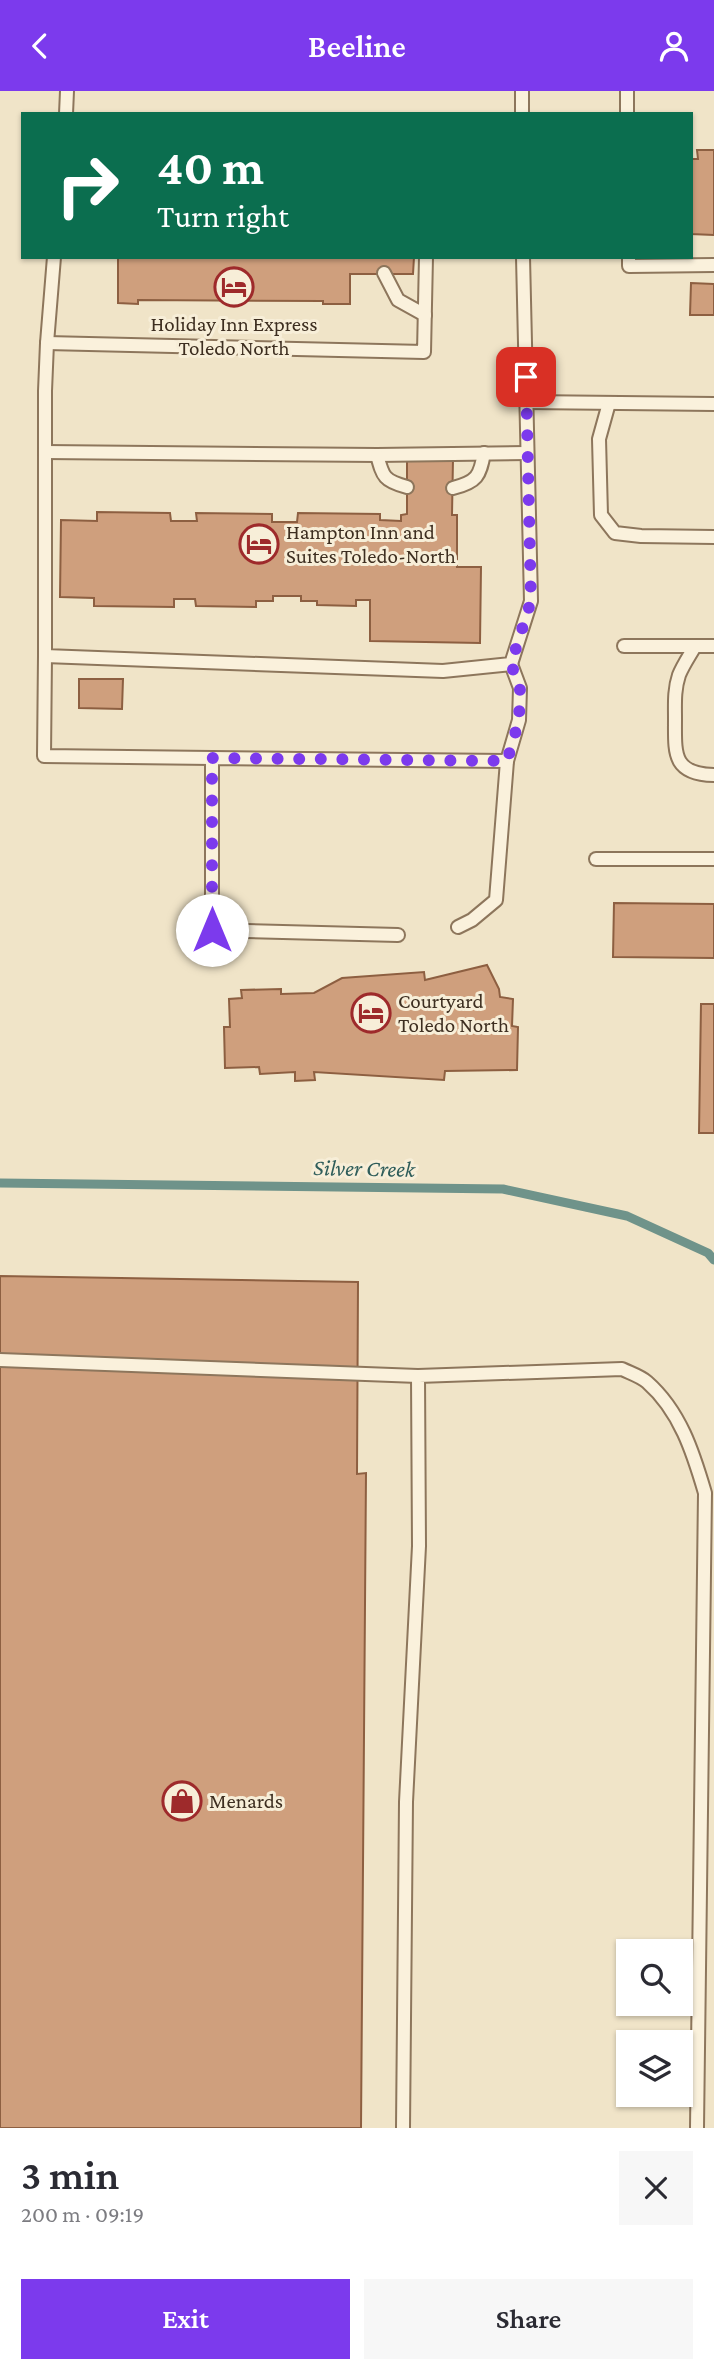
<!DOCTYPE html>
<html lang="en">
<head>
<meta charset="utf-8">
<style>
  :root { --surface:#fff; --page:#f7f7f7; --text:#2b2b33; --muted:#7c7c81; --accent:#7c3aed }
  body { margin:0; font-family:"Crimson Pro",serif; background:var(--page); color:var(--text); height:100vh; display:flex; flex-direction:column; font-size:26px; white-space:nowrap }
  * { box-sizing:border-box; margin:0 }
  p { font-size:23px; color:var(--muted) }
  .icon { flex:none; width:38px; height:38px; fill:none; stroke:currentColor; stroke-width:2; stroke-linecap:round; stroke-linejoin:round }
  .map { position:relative; height:2037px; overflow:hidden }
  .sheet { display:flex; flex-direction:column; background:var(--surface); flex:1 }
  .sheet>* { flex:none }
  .guide { position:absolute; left:21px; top:21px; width:672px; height:147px; border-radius:0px; box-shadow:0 2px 5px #0004; background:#0b6e4f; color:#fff; overflow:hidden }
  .buttons { position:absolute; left:616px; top:1848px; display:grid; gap:14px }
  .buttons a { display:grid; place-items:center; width:77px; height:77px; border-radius:0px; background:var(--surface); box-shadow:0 2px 5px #0004; font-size:35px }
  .pin { position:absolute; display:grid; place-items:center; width:60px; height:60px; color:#fff; margin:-30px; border-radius:14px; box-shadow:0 4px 10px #0006 }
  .me { position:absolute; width:77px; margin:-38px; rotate:0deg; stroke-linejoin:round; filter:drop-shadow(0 0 5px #0008) }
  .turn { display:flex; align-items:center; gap:24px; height:147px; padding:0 21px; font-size:32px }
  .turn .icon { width:91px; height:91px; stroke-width:2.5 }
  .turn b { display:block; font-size:49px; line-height:60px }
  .round { display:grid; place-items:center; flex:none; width:74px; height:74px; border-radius:0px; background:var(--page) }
  .overview { display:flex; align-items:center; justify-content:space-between; height:119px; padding:0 21px }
  h1 { font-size:42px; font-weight:600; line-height:52px }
  .action { display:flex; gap:14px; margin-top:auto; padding:14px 21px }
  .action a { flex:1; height:80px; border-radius:0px; background:var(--accent); color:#fff; font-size:28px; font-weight:600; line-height:80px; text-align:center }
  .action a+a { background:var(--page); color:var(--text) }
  header { display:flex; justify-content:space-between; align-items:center; height:91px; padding:0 21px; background:var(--accent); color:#fff; font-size:32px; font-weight:600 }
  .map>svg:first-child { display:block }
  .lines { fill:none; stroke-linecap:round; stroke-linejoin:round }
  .stream { stroke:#6f938a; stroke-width:9 }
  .building { fill:#cf9f7d; stroke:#8d5f41; stroke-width:2 }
  .service-casing { stroke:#8d765c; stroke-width:16 }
  .service { stroke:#faf1dc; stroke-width:12 }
  .route { stroke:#7c3aed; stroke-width:12; stroke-dasharray:0 21.6 }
  .labels { text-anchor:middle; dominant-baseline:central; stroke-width:6; stroke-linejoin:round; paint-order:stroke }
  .poi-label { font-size:21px; fill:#3d2e20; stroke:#f7eed8; text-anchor:start }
  .water-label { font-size:23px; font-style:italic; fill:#2f5d5a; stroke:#f7eed8 }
</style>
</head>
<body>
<header><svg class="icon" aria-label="back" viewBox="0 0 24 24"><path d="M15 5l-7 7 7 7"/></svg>Beeline<svg class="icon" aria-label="person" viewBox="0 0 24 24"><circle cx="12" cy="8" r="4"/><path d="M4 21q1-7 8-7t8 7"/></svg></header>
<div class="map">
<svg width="714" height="2037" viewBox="0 0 714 2037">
  <rect width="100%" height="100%" fill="#f0e4c8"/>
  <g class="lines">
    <polyline class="stream" points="0,1092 503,1098 627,1125 708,1162 714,1169"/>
  </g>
  <g class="building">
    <polygon points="697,59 714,59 714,144 691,143 691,68 698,68"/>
    <polygon points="118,166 414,166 413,183 350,183 350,213 323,213 323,210 138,209 138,213 118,212"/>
    <polygon points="691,192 714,193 714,224 690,224"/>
    <polygon points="407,368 453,368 452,424 457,424 457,476 481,476 480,552 370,550 370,509 356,509 356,515 317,514 317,510 301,510 301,505 273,505 273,510 256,510 256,516 196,515 195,508 174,508 174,516 94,515 94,507 60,506 61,429 97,430 97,421 170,422 171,430 197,430 196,422 272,423 272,431 297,431 298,422 380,423 380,429 401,430 401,424 407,423"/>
    <polygon points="79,588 123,588 122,618 79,617"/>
    <polygon points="614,812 714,813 714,867 613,866"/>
    <polygon points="487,874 499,898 500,906 513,908 512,935 518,936 517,979 445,980 444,989 314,981 315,989 295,990 295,981 260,983 259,976 225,977 224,936 230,936 229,908 242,907 241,899 281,898 281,903 314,902 342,887 424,881 425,889"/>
    <polygon points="701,913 714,913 714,1042 699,1042"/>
    <polygon points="0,1185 358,1191 357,1383 366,1382 361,2037 0,2037"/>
  </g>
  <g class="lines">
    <g class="service-casing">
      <g id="service">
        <polyline points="627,0 627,23"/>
        <polyline points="66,23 67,0"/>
        <polyline points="522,23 522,0"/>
        <polyline points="54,166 47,252 45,300 45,565 443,580 511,573 531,510 523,166"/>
        <polyline points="629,166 629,175 714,174"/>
        <polyline points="384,182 398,209 425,224"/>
        <polyline points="47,252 424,261 426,166"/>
        <polyline points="526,311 714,313"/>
        <polyline points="609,312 599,348 601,424 615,442 641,445 714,446"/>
        <polyline points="45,361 377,364 527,362"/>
        <path d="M377,364C383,386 384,390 407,396"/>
        <path d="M453,397C477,391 480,385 484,362"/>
        <polyline points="624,555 714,555"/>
        <path d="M695,555C690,564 683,574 679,584C674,599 675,613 675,628C675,662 672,683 714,684"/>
        <polyline points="45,565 44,665 212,667"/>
        <polyline points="596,768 714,768"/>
        <polyline points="458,836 472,829 496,809 507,670 519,629 520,597 511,573"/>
        <polyline points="398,844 212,839 212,667 507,670"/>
        <polyline points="0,1269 418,1285"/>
        <path d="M403,2037L406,1711L419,1455L418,1285L622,1278C630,1282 640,1285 647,1291C680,1320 693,1361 705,1402L697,2037"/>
      </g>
    </g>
    <use href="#service" class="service"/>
  </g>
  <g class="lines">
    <polyline class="route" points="212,839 212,667 507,670 519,629 520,597 511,573 531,510 526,286"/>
  </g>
  <defs>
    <g id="hotel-ring" transform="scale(2.0125)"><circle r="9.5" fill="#f7eed8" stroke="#9e2a2b" stroke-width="1.5"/><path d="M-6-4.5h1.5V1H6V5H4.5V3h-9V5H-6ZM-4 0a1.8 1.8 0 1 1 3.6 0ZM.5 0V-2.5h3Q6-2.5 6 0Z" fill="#9e2a2b"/></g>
    <g id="shop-ring" transform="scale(2.0125)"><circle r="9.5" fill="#f7eed8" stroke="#9e2a2b" stroke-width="1.5"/><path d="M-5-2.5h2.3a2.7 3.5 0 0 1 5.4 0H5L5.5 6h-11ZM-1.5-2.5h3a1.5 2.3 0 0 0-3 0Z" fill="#9e2a2b"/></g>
  </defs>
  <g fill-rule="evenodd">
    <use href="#hotel-ring" x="234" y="196"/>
    <use href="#hotel-ring" x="259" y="453"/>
    <use href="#hotel-ring" x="371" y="922"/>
    <use href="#shop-ring" x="182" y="1710"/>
  </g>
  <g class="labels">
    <g class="poi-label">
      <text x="234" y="233" text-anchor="middle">Holiday Inn Express<tspan x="234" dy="24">Toledo North</tspan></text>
      <text x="286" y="441">Hampton Inn and<tspan x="286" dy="24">Suites Toledo-North</tspan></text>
      <text x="398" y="910">Courtyard<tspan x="398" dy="24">Toledo North</tspan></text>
      <text x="209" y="1710">Menards</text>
    </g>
    <g class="water-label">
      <text transform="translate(364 1077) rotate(1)">Silver Creek</text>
    </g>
  </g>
</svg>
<div class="buttons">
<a><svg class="icon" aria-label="search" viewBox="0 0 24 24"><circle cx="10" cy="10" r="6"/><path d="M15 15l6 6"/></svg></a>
<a><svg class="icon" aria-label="layers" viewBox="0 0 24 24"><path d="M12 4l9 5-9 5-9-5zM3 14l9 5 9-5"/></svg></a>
</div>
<div class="pin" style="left:526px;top:286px;background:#d93025"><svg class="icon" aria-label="arrive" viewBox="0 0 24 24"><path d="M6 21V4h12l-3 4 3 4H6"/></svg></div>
<svg class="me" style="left:212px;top:839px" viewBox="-20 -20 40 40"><circle r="19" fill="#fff"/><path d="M0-13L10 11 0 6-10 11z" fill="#7c3aed"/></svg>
<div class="guide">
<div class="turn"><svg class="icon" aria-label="right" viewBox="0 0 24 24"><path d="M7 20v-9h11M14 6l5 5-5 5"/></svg><div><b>40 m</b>Turn right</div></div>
</div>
</div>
<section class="sheet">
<div class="overview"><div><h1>3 min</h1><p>200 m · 09:19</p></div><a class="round"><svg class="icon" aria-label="close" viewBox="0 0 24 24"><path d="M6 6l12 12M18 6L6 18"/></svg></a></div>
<div class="action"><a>Exit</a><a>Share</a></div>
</section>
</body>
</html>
